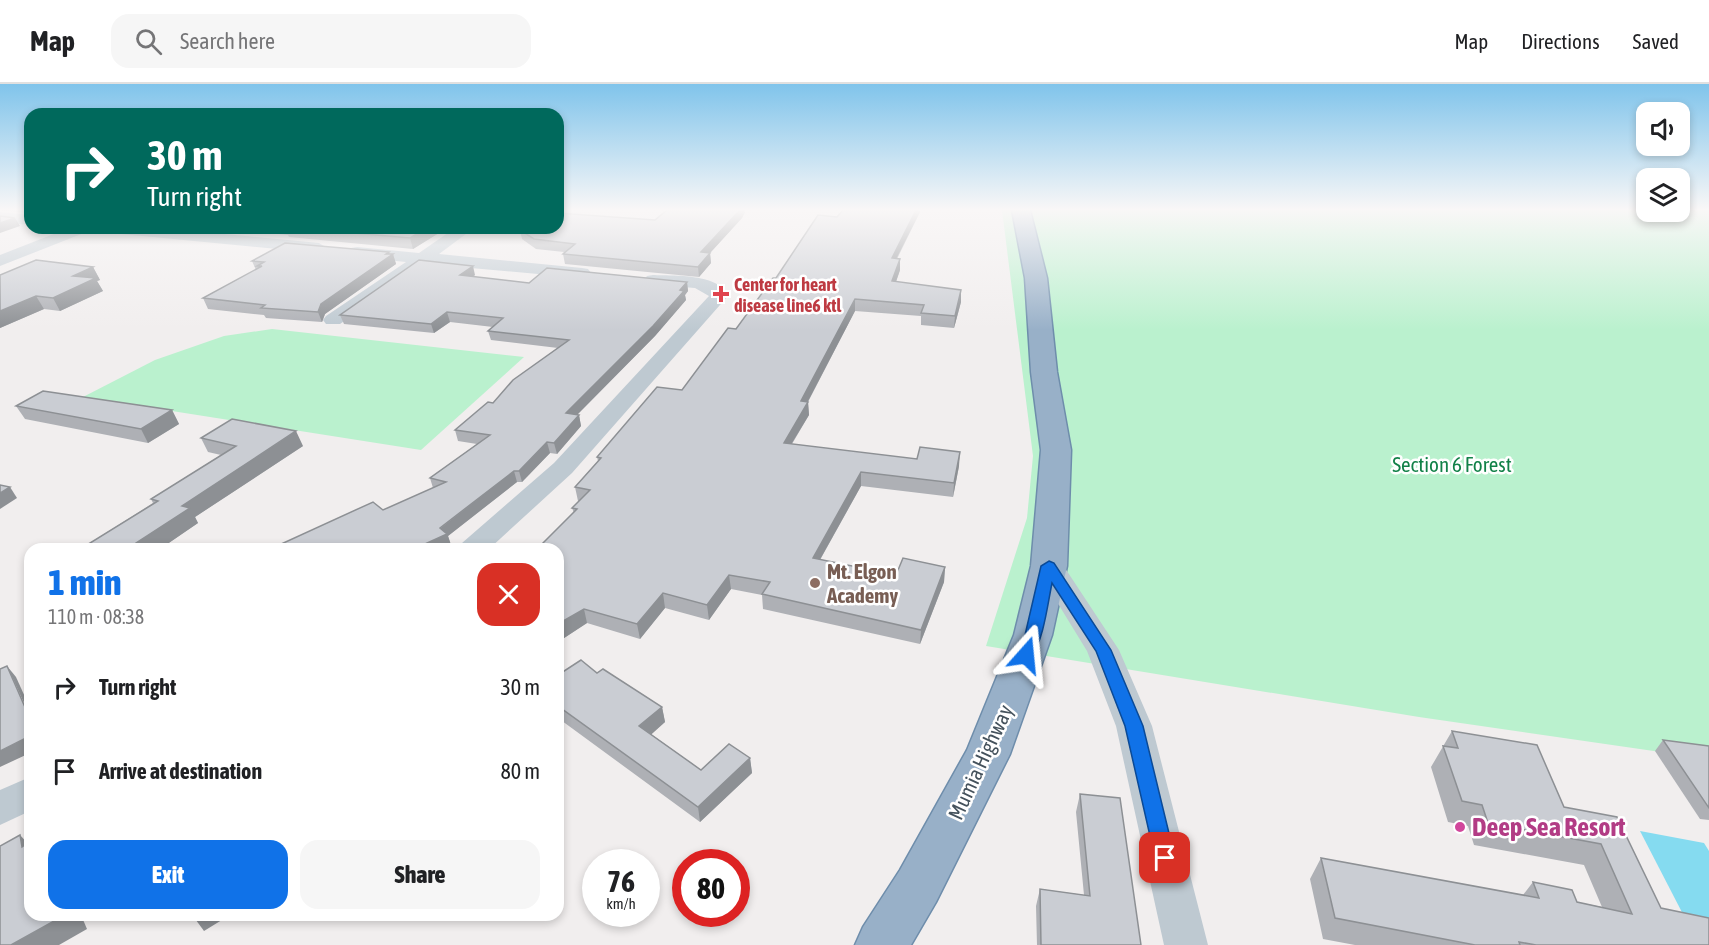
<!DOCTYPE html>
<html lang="en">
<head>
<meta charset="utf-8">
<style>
  :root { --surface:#fff; --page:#f6f6f6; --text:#202124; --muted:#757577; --line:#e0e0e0; --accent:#1072e8 }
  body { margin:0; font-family:"Asap Condensed",sans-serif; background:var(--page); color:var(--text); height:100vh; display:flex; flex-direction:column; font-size:22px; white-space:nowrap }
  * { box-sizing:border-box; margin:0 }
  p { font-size:20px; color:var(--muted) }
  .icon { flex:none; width:33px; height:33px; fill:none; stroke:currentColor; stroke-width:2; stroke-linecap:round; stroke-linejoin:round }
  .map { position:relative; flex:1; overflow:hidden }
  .side { position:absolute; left:24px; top:459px; width:540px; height:378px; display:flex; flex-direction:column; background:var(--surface); border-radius:18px; box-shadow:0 3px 9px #0003 }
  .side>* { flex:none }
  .banner { position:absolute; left:24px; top:24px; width:540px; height:126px; border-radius:18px; box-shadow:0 3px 9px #0003; background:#00695c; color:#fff; overflow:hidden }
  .buttons { position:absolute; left:1636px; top:18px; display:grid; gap:12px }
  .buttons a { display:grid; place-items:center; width:54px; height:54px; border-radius:12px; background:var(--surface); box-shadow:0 3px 9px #0003; font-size:30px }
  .speed { position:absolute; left:582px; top:765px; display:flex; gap:12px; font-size:30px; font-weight:700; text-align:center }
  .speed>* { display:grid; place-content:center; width:78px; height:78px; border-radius:50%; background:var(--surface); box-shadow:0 3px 9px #0003; line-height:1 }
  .speed small { font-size:15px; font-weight:400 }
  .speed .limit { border:9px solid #d22; background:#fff; color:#111 }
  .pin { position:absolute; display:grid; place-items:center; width:51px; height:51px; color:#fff; margin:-26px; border-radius:12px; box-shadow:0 3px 9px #0006 }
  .me { position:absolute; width:66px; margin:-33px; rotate:18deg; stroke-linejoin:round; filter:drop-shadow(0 0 4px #0008) }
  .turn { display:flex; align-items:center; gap:21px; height:126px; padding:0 24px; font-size:27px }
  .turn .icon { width:78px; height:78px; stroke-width:2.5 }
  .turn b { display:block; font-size:42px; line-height:51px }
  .round { display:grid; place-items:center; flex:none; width:63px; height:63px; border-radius:18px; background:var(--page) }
  .overview { display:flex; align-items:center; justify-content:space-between; height:102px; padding:0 24px }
  h1 { font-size:36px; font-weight:800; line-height:45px; color:var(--accent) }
  .cta { display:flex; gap:12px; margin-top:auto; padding:12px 24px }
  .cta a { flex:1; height:69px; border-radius:18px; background:var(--accent); color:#fff; font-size:24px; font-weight:800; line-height:69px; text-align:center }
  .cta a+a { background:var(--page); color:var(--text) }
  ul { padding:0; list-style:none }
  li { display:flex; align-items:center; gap:18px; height:84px; padding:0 24px }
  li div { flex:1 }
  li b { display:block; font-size:22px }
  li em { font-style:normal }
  header { display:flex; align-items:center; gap:36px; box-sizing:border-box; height:84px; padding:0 30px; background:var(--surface); border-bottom:2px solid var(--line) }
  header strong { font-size:28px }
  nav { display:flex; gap:33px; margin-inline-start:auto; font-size:21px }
  .search { width:420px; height:54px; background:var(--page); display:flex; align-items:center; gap:15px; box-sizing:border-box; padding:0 21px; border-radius:18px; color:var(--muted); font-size:22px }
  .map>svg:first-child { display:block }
  .green { fill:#baf1ce }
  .water { fill:#85dbf0 }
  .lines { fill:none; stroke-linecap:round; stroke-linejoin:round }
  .trunk-casing { stroke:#6e8dab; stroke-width:3 }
  .minor { fill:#bec9d1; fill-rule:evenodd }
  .trunk { fill:#98b0c8; fill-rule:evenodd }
  .wall { fill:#aeb0b5 }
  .shaded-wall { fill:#8d9094 }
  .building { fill:#cacdd3; stroke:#8d9094; stroke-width:1.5 }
  .route { fill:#1072e8; stroke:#0a4a97; stroke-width:1.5 }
  .health-dot { fill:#e0444e; stroke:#fff; stroke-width:2 }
  .education-dot { fill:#8d6e63; stroke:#fff; stroke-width:2 }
  .hotel-dot { fill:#d1479c; stroke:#fff; stroke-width:2 }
  .labels { text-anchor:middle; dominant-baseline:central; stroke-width:5; stroke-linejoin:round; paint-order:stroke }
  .far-health-label { font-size:18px; font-weight:bold; fill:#be3a42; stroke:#fff; text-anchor:start }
  .park-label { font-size:21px; fill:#128148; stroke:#fff }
  .education-label { font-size:21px; font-weight:bold; fill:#785e54; stroke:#fff; text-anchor:start }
  .street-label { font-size:21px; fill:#45525c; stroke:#fff }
  .near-hotel-label { font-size:26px; font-weight:bold; fill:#b23c85; stroke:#fff; text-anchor:start }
</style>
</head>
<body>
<header>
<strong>Map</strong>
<div class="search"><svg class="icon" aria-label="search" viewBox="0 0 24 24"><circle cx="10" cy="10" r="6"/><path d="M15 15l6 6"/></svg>Search here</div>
<nav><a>Map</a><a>Directions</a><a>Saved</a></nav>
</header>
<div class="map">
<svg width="1709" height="861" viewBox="0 0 1709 861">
  <rect width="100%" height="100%" fill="#f1eeee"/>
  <g class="green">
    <polygon points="1002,126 1709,126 1709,675 1419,633 986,562 1027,434 1033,372"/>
    <polygon points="272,245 524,273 421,366 83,313 155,276 224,252"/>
  </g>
  <polygon class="water" points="1640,747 1704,759 1709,767 1709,843 1687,838"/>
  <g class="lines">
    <g class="trunk-casing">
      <polygon id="trunk" points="1012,126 1030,126 1047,194 1057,288 1071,366 1067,482 1052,551 1010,670 936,818 911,861 855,861 863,843 900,786 967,666 1014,551 1031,482 1041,366 1031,288 1025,194"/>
    </g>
    <g class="minor">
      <polygon points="0,128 30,131 30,141 0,138"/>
      <polygon points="69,144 91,144 89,147 0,182 0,171"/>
      <polygon points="103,144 162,144 319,159 327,164 319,169 111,149"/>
      <polygon points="455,144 474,144 439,170 582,184 588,185 591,189 588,193 582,194 426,180 340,240 326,240 323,236 326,232 406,178 357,173 351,172 349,168 351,164 357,163 419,169"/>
      <path d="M653,191C672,192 722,189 727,213L572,389L489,465H458L462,459L554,379L709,212L695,204L647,200L644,196L647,192Z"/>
      <polygon points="1049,473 1059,475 1119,566 1152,642 1208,861 1164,861 1116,642 1087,567 1035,482 1039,475"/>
      <polygon points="30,693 30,727 0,741 0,706"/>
    </g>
    <use href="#trunk" class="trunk"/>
  </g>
  <g class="wall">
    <polygon points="0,126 30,126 30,134 28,129"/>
    <polygon points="667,126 744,126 745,128 742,134 710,169 711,179 699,193 565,180 563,170 564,168 536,165 522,155 520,146 655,136"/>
    <polygon points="920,128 897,175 900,186 896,198 961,206 961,218 954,244 921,241 921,232 855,227 808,318 809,331 792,360 959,382 953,413 861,402 820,476 896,491 945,483 944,498 920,560 763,525 762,511 731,505 709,536 665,524 640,555 587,539 558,558 558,465 574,429 572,424 579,417 578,417 575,403 598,377 597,373 682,306 736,245 776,194 837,133"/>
    <polygon points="223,144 447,144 413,165 289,153 288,151"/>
    <polygon points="390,170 393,170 396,180 325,230 322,238 266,234 264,231 208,225 203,214 256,186 252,177"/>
    <polygon points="93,183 100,196 97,197 103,207 60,227 44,225 0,244 0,191"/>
    <polygon points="475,191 473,193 529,199 687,198 688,207 685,211 686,216 655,252 577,331 579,331 581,342 557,370 550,369 522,398 517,398 448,452 451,461 443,465 281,465 279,461 383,426 433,404 430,394 477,360 458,357 455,346 493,319 558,264 491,256 488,247 493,243 450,238 434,249 344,240 340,231"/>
    <polygon points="16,322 172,326 179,340 148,359 25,335"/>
    <polygon points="201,354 303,362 195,433 198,439 160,465 94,465 90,459 153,419 151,415 221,371 208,368"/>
    <polygon points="597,589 662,623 665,638 651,650 701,686 750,674 752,689 700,738 558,634 558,591"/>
    <polygon points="1452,647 1564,723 1617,733 1661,824 1709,861 1355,861 1323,855 1310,795 1321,774 1523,811 1533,798 1577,818 1602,823 1584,781 1474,761 1468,742 1448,738 1431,683"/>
    <polygon points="1663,656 1709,662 1709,736 1700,735 1655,667"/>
    <polygon points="1080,710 1141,861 1037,861 1036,822 1040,805 1084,811 1076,728"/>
  </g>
  <g class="shaded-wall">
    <polygon points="740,126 744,126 745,128 742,134 710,169 711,179 699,193 698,183 701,168"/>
    <polygon points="916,126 920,126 920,128 891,185 892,174"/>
    <polygon points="15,134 20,142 0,149 0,139"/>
    <polygon points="427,144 447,144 413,165 410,154"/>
    <polygon points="389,168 390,172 393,170 396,180 325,230 322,238 318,228 321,220"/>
    <polygon points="900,175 900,186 892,209 892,197"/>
    <polygon points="473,182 475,191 462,200 460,191"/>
    <polygon points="93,183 100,196 97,197 103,207 60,227 53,214 73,192"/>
    <polygon points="687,198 688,207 685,211 686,216 655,252 568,340 566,329"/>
    <polygon points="961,206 961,218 954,244 955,232"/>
    <polygon points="36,212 44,225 0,244 0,227"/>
    <polygon points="855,215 855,227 806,321 808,318 809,331 784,372 784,359 801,317"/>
    <polygon points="447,228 450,238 434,249 431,240"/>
    <polygon points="172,326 179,340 148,359 141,345"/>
    <polygon points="579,331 581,342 557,370 554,359"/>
    <polygon points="296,347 303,362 195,433 198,439 160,465 127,465 182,422"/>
    <polygon points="547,358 550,369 522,398 519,387"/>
    <polygon points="960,368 959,382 953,413 954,399"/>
    <polygon points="514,387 517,398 448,452 451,461 443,465 414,465"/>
    <polygon points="861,388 861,402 813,488 813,474"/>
    <polygon points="10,403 17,414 0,425 0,409"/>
    <polygon points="945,483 944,498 920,560 921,546"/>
    <polygon points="729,491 731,505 709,536 707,521"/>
    <polygon points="663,509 665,524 640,555 637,540"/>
    <polygon points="584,525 587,539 558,558 558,540"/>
    <polygon points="7,582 16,593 30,624 30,632"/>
    <polygon points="662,623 665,638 643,658 639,642"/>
    <polygon points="30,652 30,669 0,683 0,667"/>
    <polygon points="750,674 752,689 700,738 698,723"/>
    <polygon points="20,751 30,762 22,763"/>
    <polygon points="65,831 81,831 87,845 59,861 11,861"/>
    <polygon points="194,831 230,831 204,847 193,832"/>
  </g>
  <g class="building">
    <polygon points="667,126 740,126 701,168 710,169 698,183 563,170 575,160 534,155 520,146 521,144 558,144 558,129 655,136"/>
    <polygon points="843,126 916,126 892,174 900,175 892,197 961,206 955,232 921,229 924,221 855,215 801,317 808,318 784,359 917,375 920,363 960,368 954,399 861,388 813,474 896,491 903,474 945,483 921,546 762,510 770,498 729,491 707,521 663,509 637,540 584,525 558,540 558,465 537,465 577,425 572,424 590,406 575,403 601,374 597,373 657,303 682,306 728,244 736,245 773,194 776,194 818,131 837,133"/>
    <polygon points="0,132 15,134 0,139"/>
    <polygon points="298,144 427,144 410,154"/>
    <polygon points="285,159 389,168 386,170 393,170 321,220 318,228 261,224 265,221 203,214 262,182 257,182 264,178 252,177"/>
    <polygon points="36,176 93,183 73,192 96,194 53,214 36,212 0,227 0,191"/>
    <polygon points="419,176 473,182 460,191 529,199 547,184 687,198 680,206 684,207 653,242 566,329 579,331 554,359 547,358 519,387 514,387 440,444 447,450 414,465 283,465 279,461 373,418 383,426 446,398 430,394 490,351 455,346 488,318 493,319 513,296 569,256 488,247 503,234 447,228 431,240 340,231"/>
    <polygon points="43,307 172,326 141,345 16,322"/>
    <polygon points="232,335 296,347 182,422 190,424 127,465 111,465 90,459 158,417 151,415 236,362 201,354"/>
    <polygon points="0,401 10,403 0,409"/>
    <polygon points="581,576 597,589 603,585 662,623 639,642 701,686 729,660 750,674 698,723 558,622 558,591"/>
    <polygon points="7,582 28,630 30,629 30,652 0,667 0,585"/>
    <polygon points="1452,647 1537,661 1564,723 1617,733 1661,824 1709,834 1709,861 1536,861 1519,858 1520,861 1475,861 1335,834 1321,774 1539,814 1533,798 1572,806 1577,818 1632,830 1601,760 1488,739 1482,721 1462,717 1443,662 1458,664"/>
    <polygon points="1663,656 1709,662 1709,724"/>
    <polygon points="1080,710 1120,714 1141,861 1041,861 1040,805 1090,812"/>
    <polygon points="20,751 22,763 30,757 30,831 65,831 11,861 0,861 0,762"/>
  </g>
  <linearGradient id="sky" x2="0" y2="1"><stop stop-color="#80c4eb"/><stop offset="0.51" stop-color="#f9f7f7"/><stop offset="1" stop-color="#f9f7f7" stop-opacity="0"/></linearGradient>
  <rect width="1709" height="246" fill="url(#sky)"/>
  <path class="route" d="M1049,477L1054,479L1111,566L1143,642L1175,774L1172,780L1165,783L1158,780L1155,774L1125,642L1096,567L1052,499C1047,524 1044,553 1031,575H1020L1018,571L1025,551L1041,482Z"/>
  <path class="health-dot" d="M718 201h6v6h6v6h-6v6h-6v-6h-6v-6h6z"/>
  <circle class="education-dot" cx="815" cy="499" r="6"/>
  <circle class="hotel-dot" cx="1460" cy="743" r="6"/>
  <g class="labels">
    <g class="far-health-label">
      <text x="734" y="200">Center for heart<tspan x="734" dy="21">disease line6 ktl</tspan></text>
    </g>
    <g class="park-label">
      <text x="1452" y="380">Section 6 Forest</text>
    </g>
    <g class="education-label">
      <text x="827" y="487">Mt. Elgon<tspan x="827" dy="24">Academy</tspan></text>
    </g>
    <g class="street-label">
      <text transform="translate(980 678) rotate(-65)">Mumia Highway</text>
    </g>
    <g class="near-hotel-label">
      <text x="1472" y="743">Deep Sea Resort</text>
    </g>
  </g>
</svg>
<div class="buttons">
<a><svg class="icon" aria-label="sound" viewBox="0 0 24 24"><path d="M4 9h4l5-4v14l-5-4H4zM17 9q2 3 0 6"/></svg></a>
<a><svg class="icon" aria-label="layers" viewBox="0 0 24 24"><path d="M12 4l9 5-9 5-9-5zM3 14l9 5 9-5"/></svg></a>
</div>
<div class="speed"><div>76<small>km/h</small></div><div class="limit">80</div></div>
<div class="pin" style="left:1165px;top:774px;background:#d93025"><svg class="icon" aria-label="arrive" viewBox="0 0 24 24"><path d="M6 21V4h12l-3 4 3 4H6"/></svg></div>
<svg class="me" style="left:1026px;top:571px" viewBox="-20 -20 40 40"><path d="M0-17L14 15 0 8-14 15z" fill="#1072e8" stroke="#fff" stroke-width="4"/></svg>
<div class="banner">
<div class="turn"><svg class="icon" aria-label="right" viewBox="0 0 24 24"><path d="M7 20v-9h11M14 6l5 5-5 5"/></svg><div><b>30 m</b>Turn right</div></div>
</div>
<section class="side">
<div class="overview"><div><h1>1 min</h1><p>110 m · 08:38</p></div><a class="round" style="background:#d93025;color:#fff"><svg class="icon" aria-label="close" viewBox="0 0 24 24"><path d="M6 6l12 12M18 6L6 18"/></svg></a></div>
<ul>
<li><svg class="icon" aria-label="right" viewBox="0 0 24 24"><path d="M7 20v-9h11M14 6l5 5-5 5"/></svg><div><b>Turn right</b></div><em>30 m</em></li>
<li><svg class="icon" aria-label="arrive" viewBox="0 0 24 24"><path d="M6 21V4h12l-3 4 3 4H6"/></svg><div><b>Arrive at destination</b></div><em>80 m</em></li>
</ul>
<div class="cta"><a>Exit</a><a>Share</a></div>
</section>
</div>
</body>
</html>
